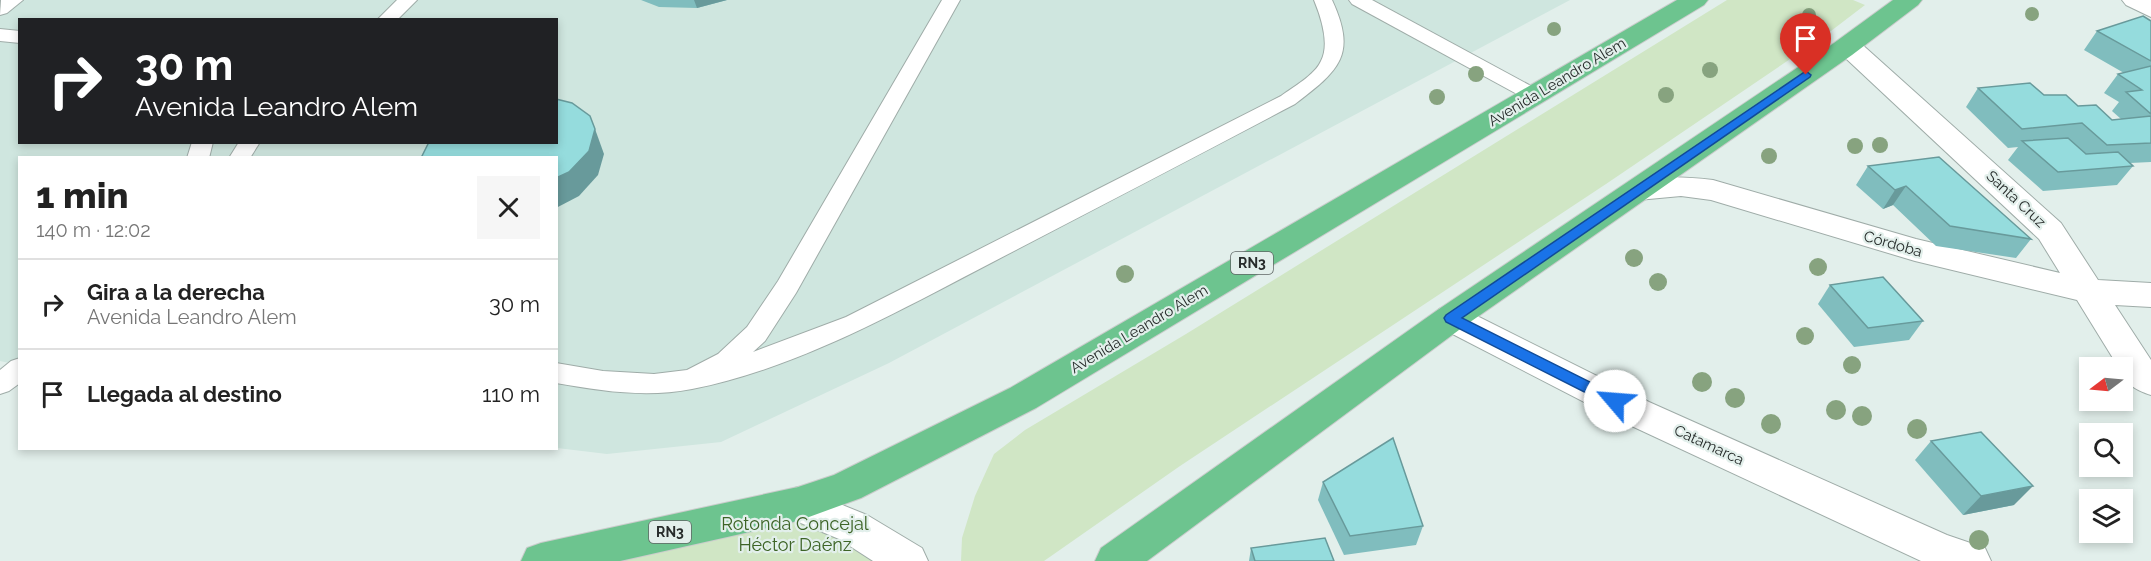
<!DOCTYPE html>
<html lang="es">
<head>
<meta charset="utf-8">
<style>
  :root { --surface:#fff; --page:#f6f6f6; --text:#222; --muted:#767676; --line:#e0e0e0 }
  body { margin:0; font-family:Raleway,sans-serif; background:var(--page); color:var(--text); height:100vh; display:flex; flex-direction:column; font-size:22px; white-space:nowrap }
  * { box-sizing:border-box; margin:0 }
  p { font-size:20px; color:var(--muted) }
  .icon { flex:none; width:33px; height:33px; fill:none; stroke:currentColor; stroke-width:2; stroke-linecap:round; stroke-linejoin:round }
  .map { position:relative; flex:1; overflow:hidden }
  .sheet { position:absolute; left:18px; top:156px; width:540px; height:294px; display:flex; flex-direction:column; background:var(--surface); border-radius:0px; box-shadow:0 3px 9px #0003 }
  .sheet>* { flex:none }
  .top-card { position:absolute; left:18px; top:18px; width:540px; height:126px; border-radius:0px; box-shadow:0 3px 9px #0003; background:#202124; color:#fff; overflow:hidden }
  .needle { width:39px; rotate:254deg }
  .tools { position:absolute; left:2079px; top:357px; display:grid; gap:12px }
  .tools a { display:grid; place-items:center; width:54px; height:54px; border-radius:0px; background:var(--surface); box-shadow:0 3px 9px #0003; font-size:30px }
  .pin { position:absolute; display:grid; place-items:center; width:51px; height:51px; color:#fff; margin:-62px -26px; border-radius:50% 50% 50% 0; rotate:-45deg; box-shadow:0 0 6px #0007 }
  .pin .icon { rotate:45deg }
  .me { position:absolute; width:66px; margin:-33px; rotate:297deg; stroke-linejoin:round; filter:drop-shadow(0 0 4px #0008) }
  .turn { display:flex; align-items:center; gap:21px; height:126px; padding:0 18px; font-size:27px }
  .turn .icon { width:78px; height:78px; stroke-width:2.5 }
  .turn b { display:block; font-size:42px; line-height:51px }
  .round { display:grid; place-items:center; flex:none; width:63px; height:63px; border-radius:0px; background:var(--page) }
  .overview { display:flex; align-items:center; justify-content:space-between; height:102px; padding:0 18px }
  h1 { font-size:36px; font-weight:800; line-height:45px }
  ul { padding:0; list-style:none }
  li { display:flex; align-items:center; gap:18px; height:90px; padding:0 18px; border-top:2px solid var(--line) }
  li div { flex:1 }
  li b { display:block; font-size:22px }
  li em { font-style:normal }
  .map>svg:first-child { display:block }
  .built { fill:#cfe6df; fill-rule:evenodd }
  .green { fill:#d0e6c5 }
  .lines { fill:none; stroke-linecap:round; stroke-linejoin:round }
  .lane-casing { stroke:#9faca8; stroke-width:2 }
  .street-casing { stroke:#9faca8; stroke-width:2 }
  .secondary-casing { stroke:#9faca8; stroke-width:2 }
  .highway-casing { stroke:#cbcccc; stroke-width:2 }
  .lane { fill:#fff; fill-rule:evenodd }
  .street { fill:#fff; fill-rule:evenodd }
  .secondary { fill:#fff; fill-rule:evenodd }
  .highway { fill:#6dc48f; fill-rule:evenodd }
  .tree { fill:#87a37f }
  .wall { fill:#80bdbe }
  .shaded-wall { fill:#689a9b }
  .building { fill:#95dcdd; stroke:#689a9b; stroke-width:1.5 }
  .route { fill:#1a73e8; stroke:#114b97; stroke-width:1.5 }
  .labels { text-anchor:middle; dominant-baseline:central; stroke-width:4.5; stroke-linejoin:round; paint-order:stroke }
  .shield { fill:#e2efeb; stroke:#5f6665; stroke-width:1.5 }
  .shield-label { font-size:14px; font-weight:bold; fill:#272c2b }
  .street-label { font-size:15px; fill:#272c2b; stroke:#e2efeb }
  .near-park-label { font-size:18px; fill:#3d6426; stroke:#e2efeb }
</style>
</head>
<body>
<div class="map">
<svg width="2151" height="561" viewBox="0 0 2151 561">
  <rect width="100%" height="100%" fill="#e2efeb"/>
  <path class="built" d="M0,0H1570L889,363L721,442L607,454L557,448L556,158H20L19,365L0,361ZM20,20H556V142H20Z"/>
  <g class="green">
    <polygon points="1727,0 1853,0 1865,5 1827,34 1606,184 1180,466 1044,561 961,561 962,538 975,496 994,454 1025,430 1186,334"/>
    <polygon points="798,504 908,561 541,561"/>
  </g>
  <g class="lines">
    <g class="lane-casing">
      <g id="lane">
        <polygon points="23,0 7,13 0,15 1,0"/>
        <polygon points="397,0 417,0 397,20 377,20"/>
        <path d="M942,0H960L796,293L765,341L753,352L846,317L1281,96C1293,87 1315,75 1321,61C1330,44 1321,17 1314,0H1332C1358,56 1338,71 1295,104C1193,158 1091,211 989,264C897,312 795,369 692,389C646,398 602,391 556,383V363L603,371L654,374L687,370L718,354L747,327L778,281Z"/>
        <polygon points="1349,0 1372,0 1542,92 1545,96 1542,100 1528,100 1352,4"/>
        <polygon points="0,29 20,31 20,43 0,41"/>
        <polygon points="192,142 213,142 209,158 187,158"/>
        <polygon points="239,142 260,142 250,158 229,158"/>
        <polygon points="20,358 20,383 9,391 0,394 0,370 11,361"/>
      </g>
    </g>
    <g class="street-casing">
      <g id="street">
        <polygon points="2122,0 2151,0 2151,17 2126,5"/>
        <path d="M1848,38L1857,40L2061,223L2098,280L2151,283V307L2115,305L2151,360V395C2138,391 2122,383 2122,368H2119L2077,300L1915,261L1711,200L1681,196L1638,200L1627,197L1623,190L1627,183C1656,175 1684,177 1713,180L1916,239L2060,273L2039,239L1839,52L1835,46L1839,40Z"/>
        <polygon points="1451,306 1463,309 1649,402 1947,535 1985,548 1991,561 1921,561 1623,422 1439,327 1434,318 1439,309"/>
      </g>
    </g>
    <g class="secondary-casing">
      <polygon id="secondary" points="798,487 867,515 922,548 928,561 873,561 839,539 784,516 778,504 784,492"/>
    </g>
    <g class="highway-casing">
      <g id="highway">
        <polygon points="1677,0 1708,0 1704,5 1036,408 861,498 798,521 620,561 521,561 527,548 541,543 798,487 834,475 1010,388"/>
        <polygon points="1893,0 1922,0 1918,5 1852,55 1463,327 1147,561 1095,561 1101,548 1439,309 1834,43"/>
      </g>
    </g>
    <use href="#lane" class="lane"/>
    <use href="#street" class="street"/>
    <use href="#secondary" class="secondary"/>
    <use href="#highway" class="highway"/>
  </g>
  <g class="tree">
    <circle cx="2032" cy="14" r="7"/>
    <circle cx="1809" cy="15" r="7"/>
    <circle cx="1554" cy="29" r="7"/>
    <circle cx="1710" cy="70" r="8"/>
    <circle cx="1476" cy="74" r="8"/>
    <circle cx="1666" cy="95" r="8"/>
    <circle cx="1437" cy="97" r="8"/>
    <circle cx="1880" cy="145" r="8"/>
    <circle cx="1855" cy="146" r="8"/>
    <circle cx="1769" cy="156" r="8"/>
    <circle cx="1634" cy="258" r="9"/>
    <circle cx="1818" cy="267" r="9"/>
    <circle cx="1125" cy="274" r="9"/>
    <circle cx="1658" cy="282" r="9"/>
    <circle cx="1805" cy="336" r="9"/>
    <circle cx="1852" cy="365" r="9"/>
    <circle cx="1702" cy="382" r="10"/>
    <circle cx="1735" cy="398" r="10"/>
    <circle cx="1836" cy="410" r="10"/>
    <circle cx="1862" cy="416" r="10"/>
    <circle cx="1771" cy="424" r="10"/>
    <circle cx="1917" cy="429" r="10"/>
    <circle cx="1979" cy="540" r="10"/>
  </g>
  <g class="wall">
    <polygon points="641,0 727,0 697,8 659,7"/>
    <polygon points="2151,21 2151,162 2130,163 2133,166 2117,185 2043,191 2008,160 2018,147 2008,148 1966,107 1978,88 2044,95 2078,106 2112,120 2121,119 2112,111 2119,102 2104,93 2118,74 2124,73 2084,50 2097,31"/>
    <polygon points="1868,166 2031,239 2016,258 1936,246 1893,205 1883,209 1856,185"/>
    <polygon points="1830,285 1923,321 1909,340 1854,347 1818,304"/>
    <polygon points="1931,441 2014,505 1963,515 1915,460"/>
    <polygon points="1323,482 1423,526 1416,545 1344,555 1318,500"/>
    <polygon points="1251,548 1334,561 1249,561"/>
  </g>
  <g class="shaded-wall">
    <polygon points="694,0 727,0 697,8"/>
    <polygon points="595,129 604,154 598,175 579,196 556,208 556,178"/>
    <polygon points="1906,186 1893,205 1883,209 1895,190"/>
    <polygon points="2033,486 2014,505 1963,515 1981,496"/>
  </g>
  <g class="building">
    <polygon points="2143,16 2151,21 2151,61 2097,31"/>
    <polygon points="2151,66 2151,114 2126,92 2142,90 2118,74"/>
    <polygon points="2030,83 2044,95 2066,95 2078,106 2096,105 2112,120 2151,116 2151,143 2107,145 2082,123 2022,129 1978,88"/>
    <polygon points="556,99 572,103 590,116 595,129 589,151 569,172 556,178 556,158 421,158 429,142 556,142"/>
    <polygon points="2068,138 2086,154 2118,152 2133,166 2058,172 2022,141"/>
    <polygon points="1939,157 2031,239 1950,226 1906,186 1895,190 1868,166"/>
    <polygon points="1883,277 1923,321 1868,328 1830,285"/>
    <polygon points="1981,432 2033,486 1981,496 1931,441"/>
    <polygon points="1393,438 1423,526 1350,536 1323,482"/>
    <polygon points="1325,538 1334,561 1255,561 1251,548"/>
  </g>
  <polygon class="route" points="1806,71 1811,75 1810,77 1462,318 1620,397 1623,401 1620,405 1610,405 1446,322 1444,318 1446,315"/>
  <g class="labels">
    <g class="shield">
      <rect x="1231" y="252" width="42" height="22" rx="4.5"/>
      <rect x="649" y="521" width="42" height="22" rx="4.5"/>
    </g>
    <g class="shield-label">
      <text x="1252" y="263">RN3</text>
      <text x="670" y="532">RN3</text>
    </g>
    <g class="street-label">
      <text transform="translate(1557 82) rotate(-31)">Avenida Leandro Alem</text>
      <text transform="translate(2016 199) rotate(43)">Santa Cruz</text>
      <text transform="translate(1893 244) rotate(16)">Córdoba</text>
      <text transform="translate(1139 329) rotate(-31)">Avenida Leandro Alem</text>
      <text transform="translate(1709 445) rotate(25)">Catamarca</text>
    </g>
    <g class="near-park-label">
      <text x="795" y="523">Rotonda Concejal<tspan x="795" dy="21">Héctor Daénz</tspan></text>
    </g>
  </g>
</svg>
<div class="tools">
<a><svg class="needle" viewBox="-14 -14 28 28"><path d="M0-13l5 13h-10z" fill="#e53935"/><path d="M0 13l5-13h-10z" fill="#767676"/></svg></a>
<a><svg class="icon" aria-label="search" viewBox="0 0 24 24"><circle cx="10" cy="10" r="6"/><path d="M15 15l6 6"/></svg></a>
<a><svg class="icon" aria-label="layers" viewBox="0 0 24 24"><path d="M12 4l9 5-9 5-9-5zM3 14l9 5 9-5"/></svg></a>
</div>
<div class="pin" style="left:1806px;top:75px;background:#d93025"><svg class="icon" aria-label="arrive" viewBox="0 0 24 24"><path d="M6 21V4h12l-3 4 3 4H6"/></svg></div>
<svg class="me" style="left:1615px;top:401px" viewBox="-20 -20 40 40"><circle r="19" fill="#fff"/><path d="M0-13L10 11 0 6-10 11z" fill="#1a73e8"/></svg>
<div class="top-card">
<div class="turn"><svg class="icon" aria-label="right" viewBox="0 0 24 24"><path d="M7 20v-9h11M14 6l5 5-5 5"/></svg><div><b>30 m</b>Avenida Leandro Alem</div></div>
</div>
<section class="sheet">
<div class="overview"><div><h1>1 min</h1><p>140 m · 12:02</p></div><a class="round"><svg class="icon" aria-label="close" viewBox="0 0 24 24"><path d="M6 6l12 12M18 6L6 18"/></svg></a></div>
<ul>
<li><svg class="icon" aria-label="right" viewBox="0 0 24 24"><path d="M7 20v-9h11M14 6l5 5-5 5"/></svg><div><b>Gira a la derecha</b><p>Avenida Leandro Alem</p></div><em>30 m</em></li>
<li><svg class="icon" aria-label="arrive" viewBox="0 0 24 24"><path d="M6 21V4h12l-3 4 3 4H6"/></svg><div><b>Llegada al destino</b></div><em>110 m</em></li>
</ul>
</section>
</div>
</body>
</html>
